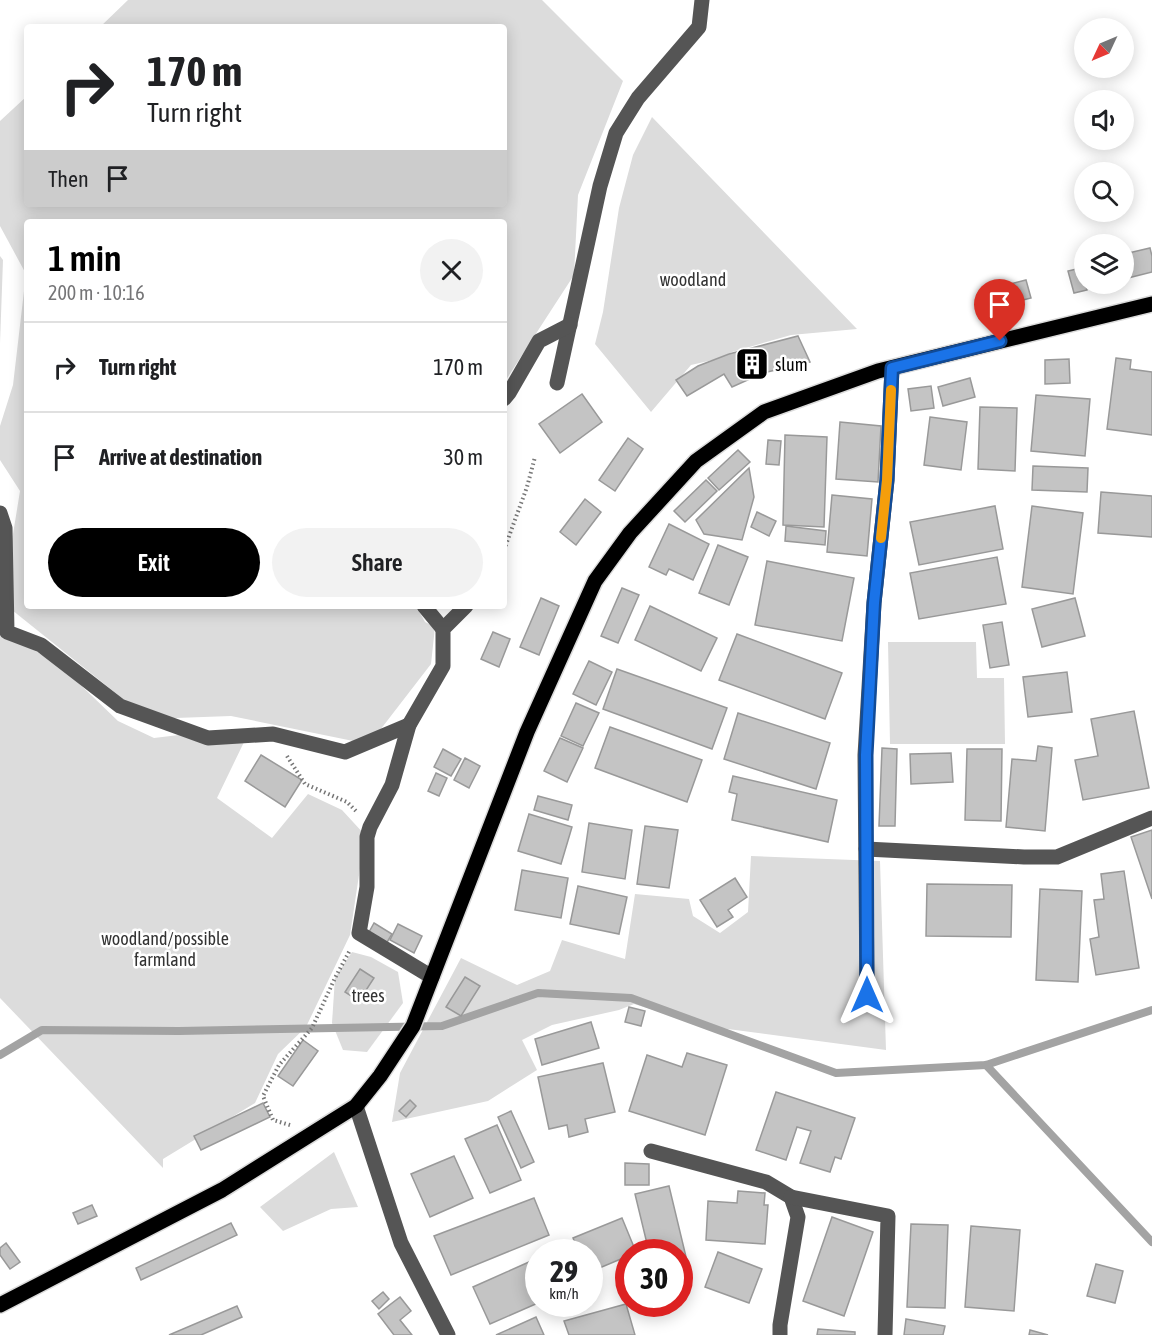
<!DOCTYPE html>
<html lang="en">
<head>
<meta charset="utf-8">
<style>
  :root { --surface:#fff; --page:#f2f2f2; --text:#202124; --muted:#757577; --line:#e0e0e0; --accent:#000 }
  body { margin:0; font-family:"Asap Condensed",sans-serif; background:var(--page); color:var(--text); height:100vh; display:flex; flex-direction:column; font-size:22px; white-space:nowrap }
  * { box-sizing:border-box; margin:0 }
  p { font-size:20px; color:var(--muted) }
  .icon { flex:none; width:33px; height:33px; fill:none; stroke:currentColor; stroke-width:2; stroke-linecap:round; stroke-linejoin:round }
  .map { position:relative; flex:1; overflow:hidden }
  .drawer { position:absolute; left:24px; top:219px; width:483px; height:390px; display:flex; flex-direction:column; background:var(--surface); border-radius:6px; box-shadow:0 3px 15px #0003 }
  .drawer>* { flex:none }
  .hud { position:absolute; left:24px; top:24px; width:483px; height:183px; border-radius:6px; box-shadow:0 3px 15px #0003; background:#fff; color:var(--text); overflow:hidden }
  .needle { width:39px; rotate:226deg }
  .buttons { position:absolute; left:1074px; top:18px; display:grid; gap:12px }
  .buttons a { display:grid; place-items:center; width:60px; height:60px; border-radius:50%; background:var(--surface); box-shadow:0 3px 15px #0003; font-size:30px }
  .speed { position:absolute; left:525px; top:1239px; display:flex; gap:12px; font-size:30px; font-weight:700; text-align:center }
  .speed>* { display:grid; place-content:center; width:78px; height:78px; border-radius:50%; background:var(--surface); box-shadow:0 3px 15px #0003; line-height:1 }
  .speed small { font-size:15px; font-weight:400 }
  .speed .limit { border:9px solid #d22; background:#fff; color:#111 }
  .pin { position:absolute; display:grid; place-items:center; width:51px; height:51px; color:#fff; margin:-62px -26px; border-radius:50% 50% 50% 0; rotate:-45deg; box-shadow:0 0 6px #0007 }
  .pin .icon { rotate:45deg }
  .me { position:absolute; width:66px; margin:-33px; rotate:0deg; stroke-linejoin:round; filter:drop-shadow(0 0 4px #0008) }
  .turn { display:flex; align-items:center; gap:21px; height:126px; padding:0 24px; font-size:27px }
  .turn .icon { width:78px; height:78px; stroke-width:2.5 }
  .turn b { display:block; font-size:42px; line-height:51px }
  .then { display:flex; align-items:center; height:57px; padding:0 24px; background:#0003; gap:12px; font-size:22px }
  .round { display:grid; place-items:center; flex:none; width:63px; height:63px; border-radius:32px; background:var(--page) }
  .overview { display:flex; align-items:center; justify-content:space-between; height:102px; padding:0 24px }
  h1 { font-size:36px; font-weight:600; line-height:45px; color:var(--accent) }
  .primary-button { display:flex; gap:12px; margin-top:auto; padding:12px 24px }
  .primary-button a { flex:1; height:69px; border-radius:36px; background:var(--accent); color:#fff; font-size:24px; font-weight:600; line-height:69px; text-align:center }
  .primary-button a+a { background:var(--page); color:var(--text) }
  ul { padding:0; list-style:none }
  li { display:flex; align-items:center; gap:18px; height:90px; padding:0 24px; border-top:2px solid var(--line) }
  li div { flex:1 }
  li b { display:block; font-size:22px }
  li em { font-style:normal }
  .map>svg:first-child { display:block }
  .green { fill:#dcdcdc }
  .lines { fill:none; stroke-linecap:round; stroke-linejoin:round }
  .stream { stroke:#a3a3a3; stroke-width:8 }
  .building { fill:#c4c4c4; stroke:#999; stroke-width:1.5 }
  .major-casing { stroke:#dbdbdb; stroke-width:18 }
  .path { stroke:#777; stroke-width:4; stroke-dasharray:1.5 3; stroke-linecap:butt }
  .minor { stroke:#555; stroke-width:15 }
  .major { stroke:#000; stroke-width:15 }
  .route-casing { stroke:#114b97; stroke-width:15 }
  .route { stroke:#1a73e8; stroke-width:10 }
  .slow { stroke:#f59e0b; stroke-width:10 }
  .labels { text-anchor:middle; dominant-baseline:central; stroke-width:5; stroke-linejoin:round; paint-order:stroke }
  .park-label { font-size:18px; fill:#333; stroke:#fff }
  .poi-label { font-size:18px; fill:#000; stroke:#fff; text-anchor:start }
</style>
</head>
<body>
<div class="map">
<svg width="1152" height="1335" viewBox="0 0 1152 1335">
  <rect width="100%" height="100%" fill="#fff"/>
  <g class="green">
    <polygon points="128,0 542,0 623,81 578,195 574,275 504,383 504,222 27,222 27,606 370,606 372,607 373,606 416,606 425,622 435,627 431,664 377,734 363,743 231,716 148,719 12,610 7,571 20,491 0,460 0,426 13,385 26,274 0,226 0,121 27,96 27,204 504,204 504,27 100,27"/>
    <polygon points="652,117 857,329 791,335 732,352 717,359 691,365 651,412 595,344 603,312 619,208 633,155"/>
    <polygon points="0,256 3,260 0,343"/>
    <polygon points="0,611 11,635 65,670 118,721 154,738 212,731 245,740 217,798 272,838 308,794 342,810 365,835 350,935 306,1027 278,1054 255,1103 163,1159 163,1168 0,998"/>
    <polygon points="888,642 976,642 977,678 1004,678 1005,744 890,744"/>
    <polygon points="751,856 880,861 886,1050 705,1026 634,1004 619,1010 552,1025 522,1040 537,1070 488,1101 392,1122 400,1073 461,958 517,985 550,971 562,940 625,959 635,894 689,899 693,916 720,933 748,912"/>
    <polygon points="352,952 371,957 398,972 403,1003 367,1052 343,1050 332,1023 335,978"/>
    <polygon points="334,1152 358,1207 331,1209 283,1231 260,1207"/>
  </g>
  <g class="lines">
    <g class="stream">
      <polyline points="0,1055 42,1030 179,1031 442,1026 538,993 631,998 836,1073 986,1065 1152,1010"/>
      <polyline points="986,1065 1152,1242"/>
    </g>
  </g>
  <g class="building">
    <polygon points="1150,248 1152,256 1152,272 1124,279 1124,254"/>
    <polygon points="1081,268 1087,290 1074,293 1068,271"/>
    <polygon points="1026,280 1031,298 999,306 994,288"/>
    <polygon points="798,336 810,362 763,373 732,387 724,374 687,396 676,380 698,366 729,354"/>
    <polygon points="1116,358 1131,360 1130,369 1152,372 1152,435 1107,429"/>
    <polygon points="1069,359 1070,383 1045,384 1045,360"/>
    <polygon points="970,378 975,397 943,406 938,387"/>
    <polygon points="931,386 934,408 911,411 908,389"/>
    <polygon points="582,394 602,422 560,453 539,424"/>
    <polygon points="1036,395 1090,399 1085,456 1031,451"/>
    <polygon points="980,407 1017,408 1015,471 978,469"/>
    <polygon points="930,417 967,422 961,470 924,465"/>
    <polygon points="840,422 881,426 878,482 836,479"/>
    <polygon points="785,435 827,437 824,527 783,525"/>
    <polygon points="628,438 643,449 615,491 599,480"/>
    <polygon points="768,440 781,441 779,465 766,464"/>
    <polygon points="738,450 750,462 719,490 708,478"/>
    <polygon points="1033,466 1088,468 1087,492 1032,490"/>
    <polygon points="749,468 754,497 742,540 704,534 696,520"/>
    <polygon points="706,480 717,491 685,522 674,511"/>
    <polygon points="1101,492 1152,496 1152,537 1098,533"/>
    <polygon points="832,495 872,499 867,556 827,552"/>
    <polygon points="585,499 601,512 576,545 560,532"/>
    <polygon points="995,506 1003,549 919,565 910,522"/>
    <polygon points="1032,506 1083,513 1073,594 1022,587"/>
    <polygon points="757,512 776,521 769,536 751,527"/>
    <polygon points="669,524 709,544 693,580 669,569 666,575 649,567"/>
    <polygon points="786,526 826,531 825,545 785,541"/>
    <polygon points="718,545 748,557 729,605 699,593"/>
    <polygon points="997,557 1006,604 919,619 910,573"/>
    <polygon points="767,561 854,578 842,641 755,625"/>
    <polygon points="622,588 639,595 618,643 601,636"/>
    <polygon points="541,598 559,606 539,655 520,647"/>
    <polygon points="1075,598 1085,636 1042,647 1032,609"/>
    <polygon points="650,606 717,638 701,671 635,640"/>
    <polygon points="1002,622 1009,665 990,668 983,625"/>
    <polygon points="493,632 510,639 499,667 481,659"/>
    <polygon points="737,634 842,673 825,719 719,680"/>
    <polygon points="589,661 612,672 596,705 573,694"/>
    <polygon points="617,669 727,708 712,749 603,709"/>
    <polygon points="1067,672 1072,712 1028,717 1023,677"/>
    <polygon points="576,703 599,713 583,746 561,736"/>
    <polygon points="1134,711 1149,788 1083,800 1075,760 1098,756 1091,719"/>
    <polygon points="738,713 830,743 816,789 724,759"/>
    <polygon points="610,727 702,760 687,802 595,768"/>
    <polygon points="560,738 583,748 567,782 544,771"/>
    <polygon points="1038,746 1052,748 1045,831 1006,827 1012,759 1036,761"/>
    <polygon points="882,748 897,749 895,826 879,826"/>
    <polygon points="443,749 461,759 451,776 434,767"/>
    <polygon points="967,749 1002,749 1001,821 965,820"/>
    <polygon points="951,753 953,782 911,784 910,754"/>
    <polygon points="261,755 302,780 285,807 245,781"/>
    <polygon points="465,758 480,766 469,788 454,780"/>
    <polygon points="436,773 447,778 439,796 428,791"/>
    <polygon points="733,776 837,800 828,842 732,820 737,794 729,792"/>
    <polygon points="538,796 572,805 568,820 534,810"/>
    <polygon points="529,814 572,827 561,864 518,851"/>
    <polygon points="589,823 632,830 625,879 582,872"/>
    <polygon points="645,826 678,830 669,888 637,884"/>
    <polygon points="1152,830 1152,899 1131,837"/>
    <polygon points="522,870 568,878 561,918 515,910"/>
    <polygon points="1124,871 1139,968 1096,975 1090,939 1099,937 1094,900 1104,899 1101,874"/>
    <polygon points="735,878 747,897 728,910 733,917 717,927 700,900"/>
    <polygon points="927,884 1012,885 1011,937 926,936"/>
    <polygon points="578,886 627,897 619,934 570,924"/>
    <polygon points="1040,889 1082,891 1078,982 1036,980"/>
    <polygon points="374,923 392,934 386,944 368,934"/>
    <polygon points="398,924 422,936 414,953 390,940"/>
    <polygon points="360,969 374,978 359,1001 345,992"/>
    <polygon points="465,977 480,986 461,1016 446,1007"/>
    <polygon points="629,1007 645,1011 641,1026 625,1022"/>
    <polygon points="591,1022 599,1048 542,1065 535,1039"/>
    <polygon points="303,1040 318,1051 293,1086 278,1076"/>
    <polygon points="687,1053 727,1065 705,1135 629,1111 647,1055 682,1067"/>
    <polygon points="603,1063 615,1112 585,1119 588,1132 569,1137 567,1125 549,1129 538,1077"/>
    <polygon points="776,1092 855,1118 841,1159 835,1157 830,1172 800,1163 811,1131 797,1127 786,1160 756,1150"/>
    <polygon points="410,1100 416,1106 406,1117 399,1111"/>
    <polygon points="263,1103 270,1117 201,1150 194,1136"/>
    <polygon points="511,1111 534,1162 521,1168 498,1117"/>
    <polygon points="497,1125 521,1180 490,1193 465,1139"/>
    <polygon points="454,1156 473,1198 430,1217 411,1174"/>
    <polygon points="625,1163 649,1164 649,1185 625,1185"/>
    <polygon points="669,1186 687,1261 680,1263 680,1252 649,1252 635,1194"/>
    <polygon points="738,1191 765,1193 764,1205 768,1205 765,1244 706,1240 708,1201 737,1203"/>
    <polygon points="534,1198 549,1235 451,1275 434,1236"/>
    <polygon points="92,1205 97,1216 78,1224 73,1213"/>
    <polygon points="832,1217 873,1232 844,1316 803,1301"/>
    <polygon points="622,1218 636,1252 628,1252 628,1256 590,1272 590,1252 579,1252 573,1238"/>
    <polygon points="231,1223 237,1235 141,1280 136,1268"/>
    <polygon points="911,1224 948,1225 945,1308 907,1307"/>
    <polygon points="971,1226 1020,1230 1014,1311 965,1307"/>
    <polygon points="6,1243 20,1262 10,1269 0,1255 0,1248"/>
    <polygon points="718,1252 762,1269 749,1303 705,1287"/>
    <polygon points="538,1258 538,1303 490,1324 473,1287"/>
    <polygon points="1096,1264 1123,1271 1115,1303 1087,1296"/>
    <polygon points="383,1292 389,1299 379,1309 372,1301"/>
    <polygon points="400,1297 411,1311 400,1320 412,1335 394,1335 378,1314"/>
    <polygon points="626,1304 635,1335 569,1335 564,1321"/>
    <polygon points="237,1306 242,1317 201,1335 169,1335"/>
    <polygon points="536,1317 544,1335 496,1335"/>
    <polygon points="906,1319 945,1326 943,1335 904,1335"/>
    <polygon points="818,1329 855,1332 855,1335 817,1335"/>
    <polygon points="1030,1330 1048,1335 1029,1335"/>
  </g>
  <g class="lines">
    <g class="major-casing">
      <polyline id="major" points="0,1305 222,1190 356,1106 380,1076 413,1026 527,732 595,581 630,533 696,461 764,412 878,371 1152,304"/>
    </g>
    <g class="path">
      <polyline points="504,550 527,487 535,457"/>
      <polyline points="287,756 305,784 347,802 358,813"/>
      <polyline points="290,1125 273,1120 263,1096 279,1065 312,1028 335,978 350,950"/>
    </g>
    <g class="minor">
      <polyline points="557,383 600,186 616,133 638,98 699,27 702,0"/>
      <polyline points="504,399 509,393 539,341 570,325"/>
      <polyline points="0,513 5,528 7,632 41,645 120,706 208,738 273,734 345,752 409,725"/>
      <polyline points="424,606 443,629"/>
      <polyline points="866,849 1024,857 1057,857 1152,818"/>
      <polyline points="432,977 359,933 367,887 367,837 370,827 392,785 409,725 443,666 443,629 466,606"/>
      <polyline points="867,995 865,755 874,603 887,480 892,368"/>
      <polyline points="356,1106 401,1243 448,1335"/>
      <polyline points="651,1151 766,1182 791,1197 798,1217 780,1325 780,1335"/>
      <polyline points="791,1197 888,1216 885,1335"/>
    </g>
    <use href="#major" class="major"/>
  </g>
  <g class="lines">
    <g class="route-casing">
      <polyline id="route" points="867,995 866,755 874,603 887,480 892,368 1000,341"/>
    </g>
    <use href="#route" class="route"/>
    <polyline class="slow" points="881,538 887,480 891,390"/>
  </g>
  <defs>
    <g id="building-square" transform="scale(1.725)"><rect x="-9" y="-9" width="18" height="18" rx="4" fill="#000" stroke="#fff"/><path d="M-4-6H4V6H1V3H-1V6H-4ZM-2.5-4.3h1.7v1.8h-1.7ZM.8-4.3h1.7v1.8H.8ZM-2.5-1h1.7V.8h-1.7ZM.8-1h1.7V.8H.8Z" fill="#fff"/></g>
  </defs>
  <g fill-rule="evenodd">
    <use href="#building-square" x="752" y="364"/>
  </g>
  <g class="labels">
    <g class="park-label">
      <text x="693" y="279">woodland</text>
      <text x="165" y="938">woodland/possible<tspan x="165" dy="21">farmland</tspan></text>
      <text x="368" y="995">trees</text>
    </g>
    <g class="poi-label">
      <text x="775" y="364">slum</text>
    </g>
  </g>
</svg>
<div class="buttons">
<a><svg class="needle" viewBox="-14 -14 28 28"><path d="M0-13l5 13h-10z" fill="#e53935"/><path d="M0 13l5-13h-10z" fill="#757577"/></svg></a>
<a><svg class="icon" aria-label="sound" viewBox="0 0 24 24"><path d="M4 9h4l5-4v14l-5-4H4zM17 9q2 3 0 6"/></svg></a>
<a><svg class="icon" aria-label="search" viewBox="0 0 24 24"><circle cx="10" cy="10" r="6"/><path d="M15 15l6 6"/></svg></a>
<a><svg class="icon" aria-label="layers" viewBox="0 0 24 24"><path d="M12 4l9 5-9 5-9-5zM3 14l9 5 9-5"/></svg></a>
</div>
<div class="speed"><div>29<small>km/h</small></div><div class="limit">30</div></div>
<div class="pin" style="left:1000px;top:341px;background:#d93025"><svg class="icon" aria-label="arrive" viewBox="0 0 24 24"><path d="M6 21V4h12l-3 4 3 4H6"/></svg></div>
<svg class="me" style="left:867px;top:995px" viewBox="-20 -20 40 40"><path d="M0-17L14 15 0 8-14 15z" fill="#1a73e8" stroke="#fff" stroke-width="4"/></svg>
<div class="hud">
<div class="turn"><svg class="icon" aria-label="right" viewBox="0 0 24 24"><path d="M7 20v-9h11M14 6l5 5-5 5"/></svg><div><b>170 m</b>Turn right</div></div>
<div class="then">Then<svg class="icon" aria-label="arrive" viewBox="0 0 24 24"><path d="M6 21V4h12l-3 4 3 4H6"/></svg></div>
</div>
<section class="drawer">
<div class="overview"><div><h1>1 min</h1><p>200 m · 10:16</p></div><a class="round"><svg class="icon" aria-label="close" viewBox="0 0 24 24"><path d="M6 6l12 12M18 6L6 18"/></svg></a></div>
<ul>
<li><svg class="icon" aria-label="right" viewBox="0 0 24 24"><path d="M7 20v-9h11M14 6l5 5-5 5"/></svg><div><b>Turn right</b></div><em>170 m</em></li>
<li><svg class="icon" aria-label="arrive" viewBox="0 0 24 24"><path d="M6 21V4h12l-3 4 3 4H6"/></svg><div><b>Arrive at destination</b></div><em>30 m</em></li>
</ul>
<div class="primary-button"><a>Exit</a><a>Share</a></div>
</section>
</div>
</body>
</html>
